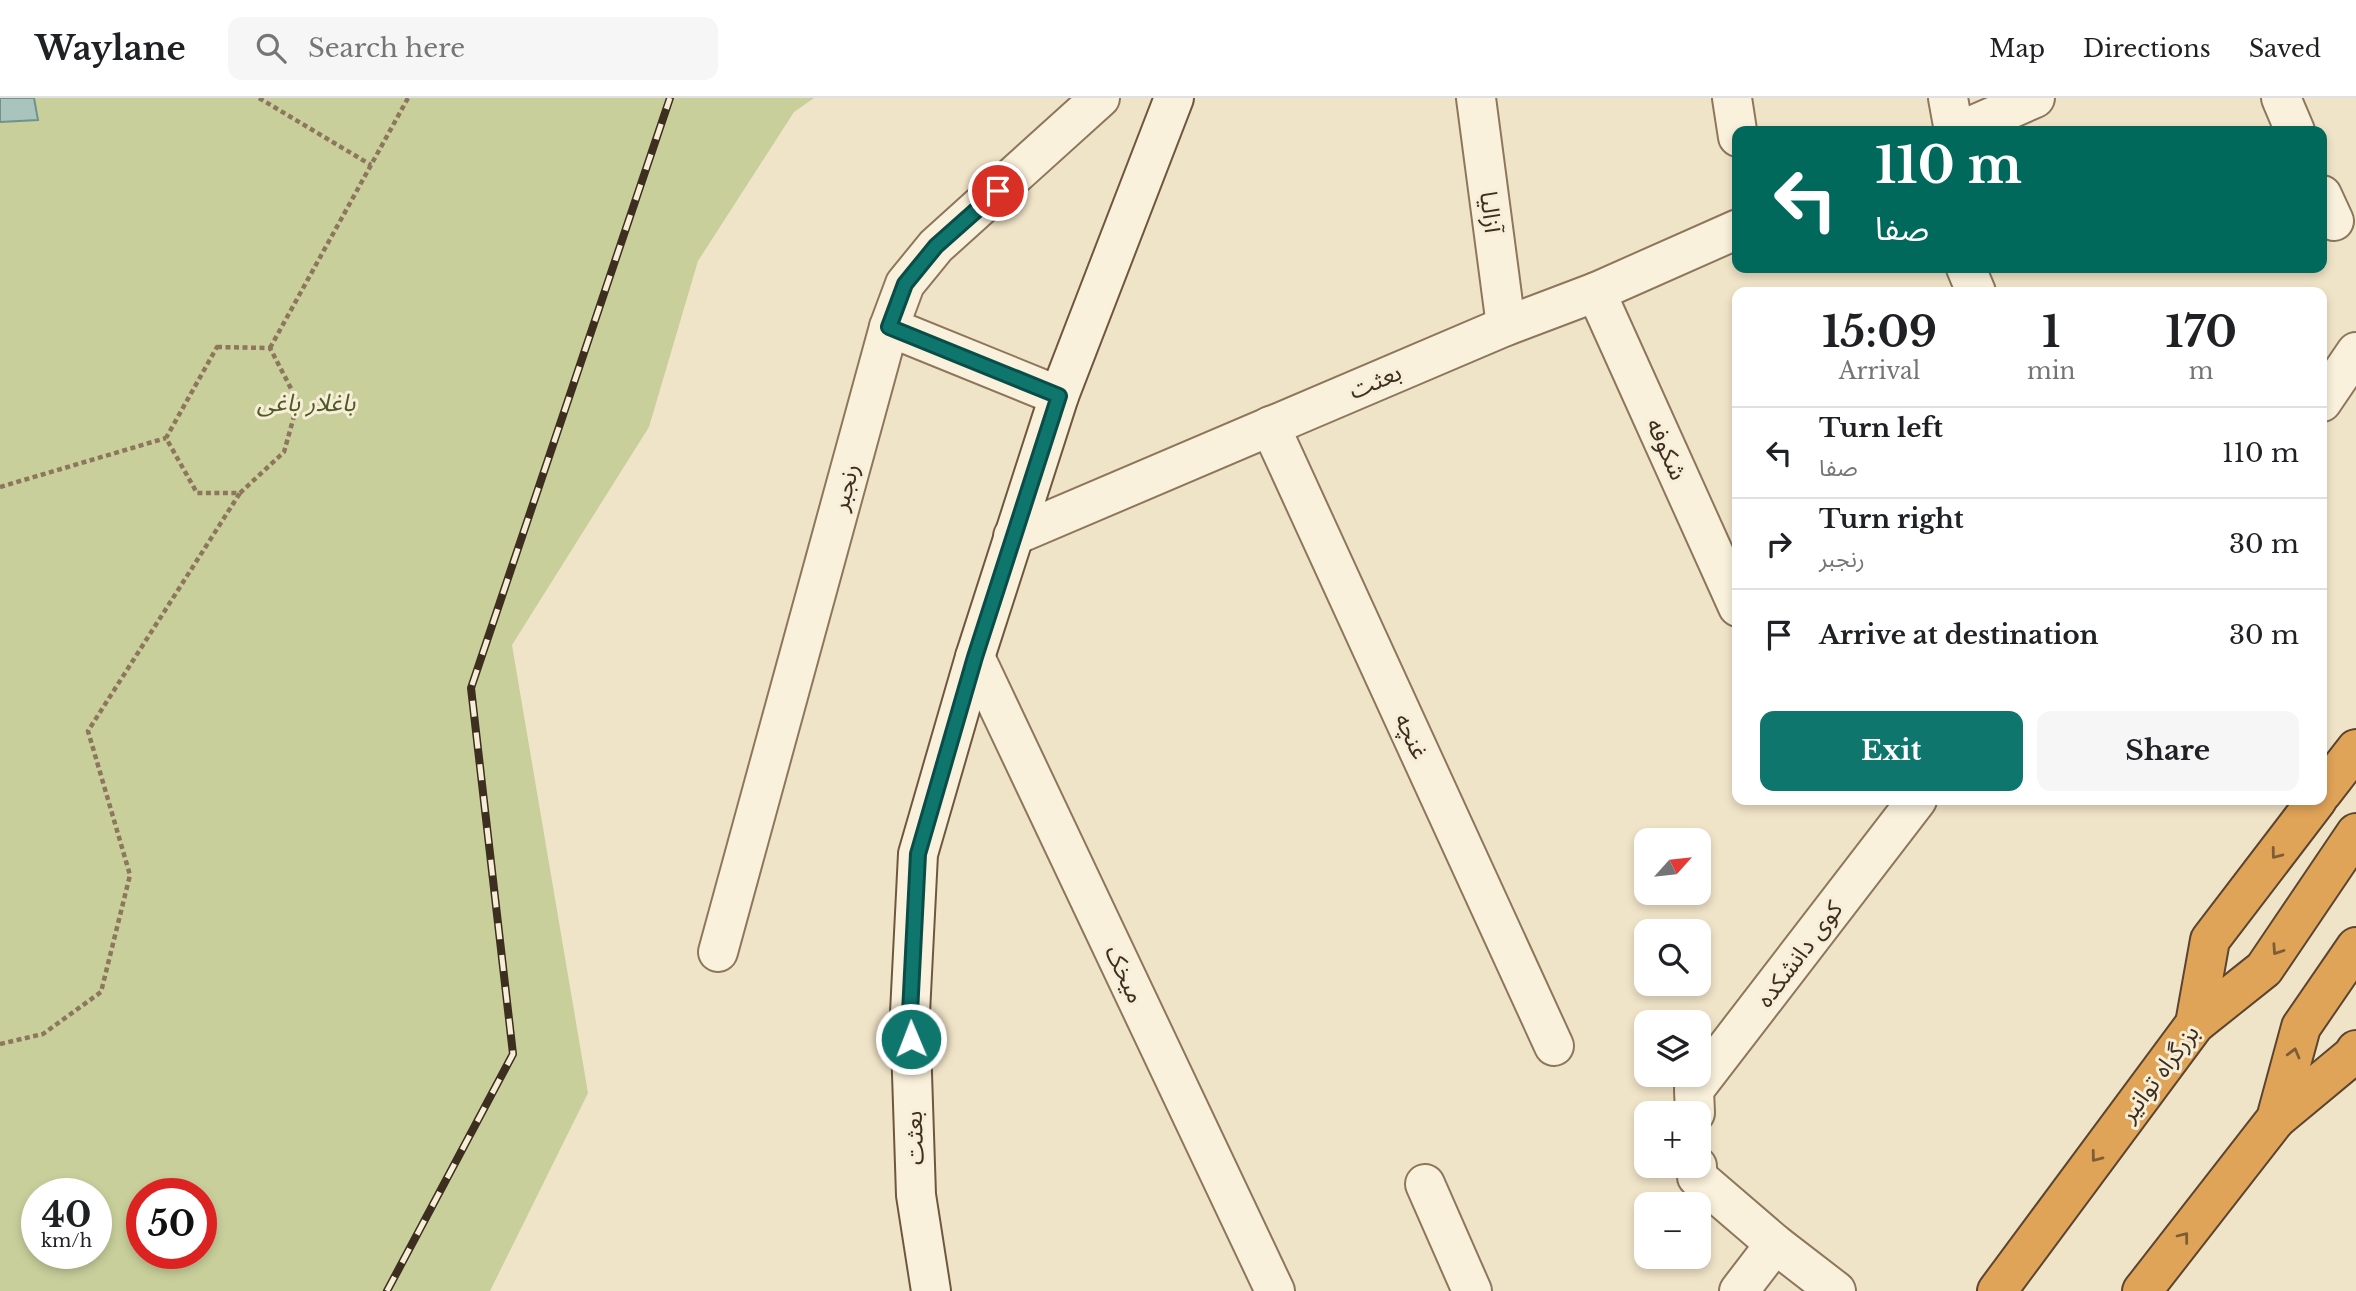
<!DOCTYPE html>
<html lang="en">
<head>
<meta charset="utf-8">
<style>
  :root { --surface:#fff; --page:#f6f6f6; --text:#202124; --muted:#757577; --line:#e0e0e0; --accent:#0f766e }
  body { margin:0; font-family:"Libre Baskerville","Noto Sans Arabic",serif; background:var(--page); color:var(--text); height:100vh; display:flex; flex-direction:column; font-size:26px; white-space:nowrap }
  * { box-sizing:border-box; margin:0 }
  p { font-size:23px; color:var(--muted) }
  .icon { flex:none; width:38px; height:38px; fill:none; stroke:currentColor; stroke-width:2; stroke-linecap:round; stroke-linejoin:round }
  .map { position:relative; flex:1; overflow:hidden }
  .drawer { position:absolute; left:1732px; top:189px; width:595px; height:518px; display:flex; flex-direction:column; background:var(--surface); border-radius:14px; box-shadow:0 4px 10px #0003 }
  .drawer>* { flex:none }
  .top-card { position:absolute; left:1732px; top:28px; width:595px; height:147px; border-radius:14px; box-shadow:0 4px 10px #0003; background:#00695c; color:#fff; overflow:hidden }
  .needle { width:46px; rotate:63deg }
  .fabs { position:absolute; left:1634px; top:730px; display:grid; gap:14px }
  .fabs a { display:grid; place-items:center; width:77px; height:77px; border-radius:14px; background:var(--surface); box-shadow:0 4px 10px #0003; font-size:35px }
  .speed { position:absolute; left:21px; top:1080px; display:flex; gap:14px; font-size:35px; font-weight:700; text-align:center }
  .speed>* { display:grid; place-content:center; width:91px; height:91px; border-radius:50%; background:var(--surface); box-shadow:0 4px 10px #0003; line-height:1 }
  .speed small { font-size:18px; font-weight:400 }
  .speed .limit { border:10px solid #d22; background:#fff; color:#111 }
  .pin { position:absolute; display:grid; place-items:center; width:60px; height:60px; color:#fff; margin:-30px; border:4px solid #fff; border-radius:50%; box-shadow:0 2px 7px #0007 }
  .me { position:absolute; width:77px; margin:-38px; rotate:359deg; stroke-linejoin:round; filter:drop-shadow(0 0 5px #0008) }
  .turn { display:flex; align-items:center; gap:24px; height:147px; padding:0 28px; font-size:32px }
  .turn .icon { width:91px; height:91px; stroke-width:2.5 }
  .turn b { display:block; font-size:49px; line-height:60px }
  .eta { display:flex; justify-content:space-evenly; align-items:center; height:119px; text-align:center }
  .eta b { font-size:42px; font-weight:700; line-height:49px }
  .button { display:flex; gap:14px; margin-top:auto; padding:14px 28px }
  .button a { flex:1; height:80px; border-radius:14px; background:var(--accent); color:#fff; font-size:28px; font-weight:700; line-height:80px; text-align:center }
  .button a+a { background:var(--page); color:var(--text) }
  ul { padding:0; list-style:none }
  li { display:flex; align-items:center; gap:21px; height:91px; padding:0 28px; border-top:2px solid var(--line) }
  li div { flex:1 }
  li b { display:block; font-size:26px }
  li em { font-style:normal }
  header { display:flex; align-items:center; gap:42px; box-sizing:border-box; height:98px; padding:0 35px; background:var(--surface); border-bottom:2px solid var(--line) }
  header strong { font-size:33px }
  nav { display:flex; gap:38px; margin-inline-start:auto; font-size:24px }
  .search { width:490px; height:63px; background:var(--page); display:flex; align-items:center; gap:18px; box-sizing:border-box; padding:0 24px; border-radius:14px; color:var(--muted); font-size:26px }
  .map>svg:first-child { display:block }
  .green { fill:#c9cf9b; fill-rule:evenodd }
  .water { fill:#a9c4bc; stroke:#6f938a; stroke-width:2 }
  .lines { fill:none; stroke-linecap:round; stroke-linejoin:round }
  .street-casing { stroke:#8d765c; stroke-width:42 }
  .secondary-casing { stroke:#6f573f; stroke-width:42 }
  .highway-casing { stroke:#5b4430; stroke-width:42 }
  .path { stroke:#8d765c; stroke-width:4.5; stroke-dasharray:5 3.5; stroke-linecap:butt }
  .street { stroke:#faf1dc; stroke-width:38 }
  .secondary { stroke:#faf1dc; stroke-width:38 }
  .highway { stroke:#e0a458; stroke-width:38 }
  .rail-casing { stroke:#3d2e20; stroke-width:8 }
  .rail { stroke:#f7eed8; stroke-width:5; stroke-dasharray:16; stroke-linecap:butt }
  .oneway { stroke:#7e5d36 }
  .route-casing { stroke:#0a4d48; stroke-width:18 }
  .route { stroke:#0f766e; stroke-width:12 }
  .labels { text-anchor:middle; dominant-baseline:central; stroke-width:6; stroke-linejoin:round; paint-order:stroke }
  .street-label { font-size:24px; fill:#3d2e20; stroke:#f7eed8 }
  .park-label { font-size:24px; font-style:italic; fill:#4d5a26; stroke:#f7eed8 }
</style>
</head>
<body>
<header>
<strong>Waylane</strong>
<div class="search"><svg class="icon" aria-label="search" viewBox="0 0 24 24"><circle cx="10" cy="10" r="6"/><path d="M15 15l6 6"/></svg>Search here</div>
<nav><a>Map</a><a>Directions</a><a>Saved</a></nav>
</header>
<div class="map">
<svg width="2356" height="1193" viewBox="0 0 2356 1193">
  <rect width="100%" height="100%" fill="#f0e4c8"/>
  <path class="green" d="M0,0H814L794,14L698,163L649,329L512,547L588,995L490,1193H0ZM37,1096H96V1155H37ZM142,1096H201V1155H142Z"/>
  <polygon class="water" points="0,0 34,0 38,22 0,24"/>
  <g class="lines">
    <g class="street-casing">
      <g id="street">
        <polyline points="1476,0 1506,228"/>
        <polyline points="1732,0 1738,39"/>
        <polyline points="1948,0 1954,33"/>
        <polyline points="2281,0 2295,33"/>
        <polyline points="1960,33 2035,0"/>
        <polyline points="2322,97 2334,123"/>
        <polyline points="1966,170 1976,194"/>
        <polyline points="1596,194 1738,509"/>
        <polyline points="889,229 1059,298"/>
        <polyline points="2322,304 2356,254"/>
        <polyline points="1270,328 1554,948"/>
        <polyline points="1013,438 1506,228 1596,194 1738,131"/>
        <polyline points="975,559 1275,1193"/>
        <polyline points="718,854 889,229 905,186 936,148 1100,0"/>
        <polyline points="1695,1015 1694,992 1917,702"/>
        <polyline points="1697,1068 1697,1079 1775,1146 1836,1193"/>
        <polyline points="1425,1086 1472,1193"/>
        <polyline points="1739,1193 1775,1146"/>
      </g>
    </g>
    <g class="secondary-casing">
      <polyline id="secondary" points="931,1193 916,1097 910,915 918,756 975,559 1059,298 1174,0"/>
    </g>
    <g class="highway-casing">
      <g id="highway">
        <polyline points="2322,695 2356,651"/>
        <polyline points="2195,926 2210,842 2317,702"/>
        <polyline points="2276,1021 2352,958 2356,952"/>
        <polyline points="1997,1193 2195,926 2264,871 2356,735"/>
        <polyline points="2142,1193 2276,1021 2301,929 2356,849"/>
      </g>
    </g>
    <g class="path">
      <polyline points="259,0 371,67"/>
      <polygon points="217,249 270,250 298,304 284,354 240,395 197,395 166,340"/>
      <polyline points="270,250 408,0"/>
      <polyline points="0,389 166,340"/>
      <polyline points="0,946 43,936 101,894 130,777 88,633 240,395"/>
    </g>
    <use href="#street" class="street"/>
    <use href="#secondary" class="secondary"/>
    <use href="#highway" class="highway"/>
    <g class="rail-casing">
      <polyline id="rail" points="387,1193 513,956 471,590 670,0"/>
    </g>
    <use href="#rail" class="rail"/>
  </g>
  <defs><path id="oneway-chevron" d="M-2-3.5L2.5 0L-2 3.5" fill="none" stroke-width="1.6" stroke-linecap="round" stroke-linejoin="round" transform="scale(1.75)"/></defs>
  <g class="oneway">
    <use href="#oneway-chevron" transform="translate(2276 756) rotate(127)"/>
    <use href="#oneway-chevron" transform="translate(2277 852) rotate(124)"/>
    <use href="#oneway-chevron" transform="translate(2294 955) rotate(-75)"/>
    <use href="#oneway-chevron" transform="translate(2096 1059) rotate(127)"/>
    <use href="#oneway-chevron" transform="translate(2184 1139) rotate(-52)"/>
  </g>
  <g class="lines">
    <g class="route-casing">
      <polyline id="route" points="911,941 910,915 918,756 975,559 1059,298 889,229 905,186 936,148 998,93"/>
    </g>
    <use href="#route" class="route"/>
  </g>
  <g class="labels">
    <g class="street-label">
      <text transform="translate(1491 114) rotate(83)">آزالیا</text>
      <text transform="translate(1375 283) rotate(-23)">بعثت</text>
      <text transform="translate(1667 351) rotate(66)">شکوفه</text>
      <text transform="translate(845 389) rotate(-75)">رنجبر</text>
      <text transform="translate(1412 638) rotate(65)">غنچه</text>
      <text transform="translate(1799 856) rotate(-53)">کوی دانشکده</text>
      <text transform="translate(1125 876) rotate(65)">میخک</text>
      <text transform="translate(2159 975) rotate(-53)">بزرگراه توانیر</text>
      <text transform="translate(914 1040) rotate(-92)">بعثت</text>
    </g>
    <g class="park-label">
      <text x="306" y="304">باغلار باغی</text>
    </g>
  </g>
</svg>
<div class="fabs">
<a><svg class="needle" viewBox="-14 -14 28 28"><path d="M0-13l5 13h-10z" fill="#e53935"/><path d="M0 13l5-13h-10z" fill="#757577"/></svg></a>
<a><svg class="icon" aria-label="search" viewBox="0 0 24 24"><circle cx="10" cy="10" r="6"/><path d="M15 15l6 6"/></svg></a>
<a><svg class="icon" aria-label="layers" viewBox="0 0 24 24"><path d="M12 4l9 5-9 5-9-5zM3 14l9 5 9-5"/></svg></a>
<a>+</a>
<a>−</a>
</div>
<div class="speed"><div>40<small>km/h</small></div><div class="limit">50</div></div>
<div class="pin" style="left:998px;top:93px;background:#d93025"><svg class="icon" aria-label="arrive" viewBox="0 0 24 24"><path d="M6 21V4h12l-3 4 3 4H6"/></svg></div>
<svg class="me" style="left:911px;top:941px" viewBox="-20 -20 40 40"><circle r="17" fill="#0f766e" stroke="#fff" stroke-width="3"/><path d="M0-11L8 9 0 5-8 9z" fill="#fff"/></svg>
<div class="top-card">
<div class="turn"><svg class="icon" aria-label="left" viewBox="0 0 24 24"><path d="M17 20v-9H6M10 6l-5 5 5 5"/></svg><div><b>110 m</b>صفا</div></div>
</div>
<section class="drawer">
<div class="eta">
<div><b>15:09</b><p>Arrival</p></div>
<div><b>1</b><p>min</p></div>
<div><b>170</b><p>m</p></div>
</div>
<ul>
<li><svg class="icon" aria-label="left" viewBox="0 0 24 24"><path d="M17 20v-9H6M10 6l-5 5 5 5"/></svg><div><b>Turn left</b><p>صفا</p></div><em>110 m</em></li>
<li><svg class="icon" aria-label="right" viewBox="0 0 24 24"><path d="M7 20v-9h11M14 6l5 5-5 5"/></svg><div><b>Turn right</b><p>رنجبر</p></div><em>30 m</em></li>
<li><svg class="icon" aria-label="arrive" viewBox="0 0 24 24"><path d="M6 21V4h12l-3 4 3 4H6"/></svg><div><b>Arrive at destination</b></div><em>30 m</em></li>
</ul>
<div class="button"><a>Exit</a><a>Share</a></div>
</section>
</div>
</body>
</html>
